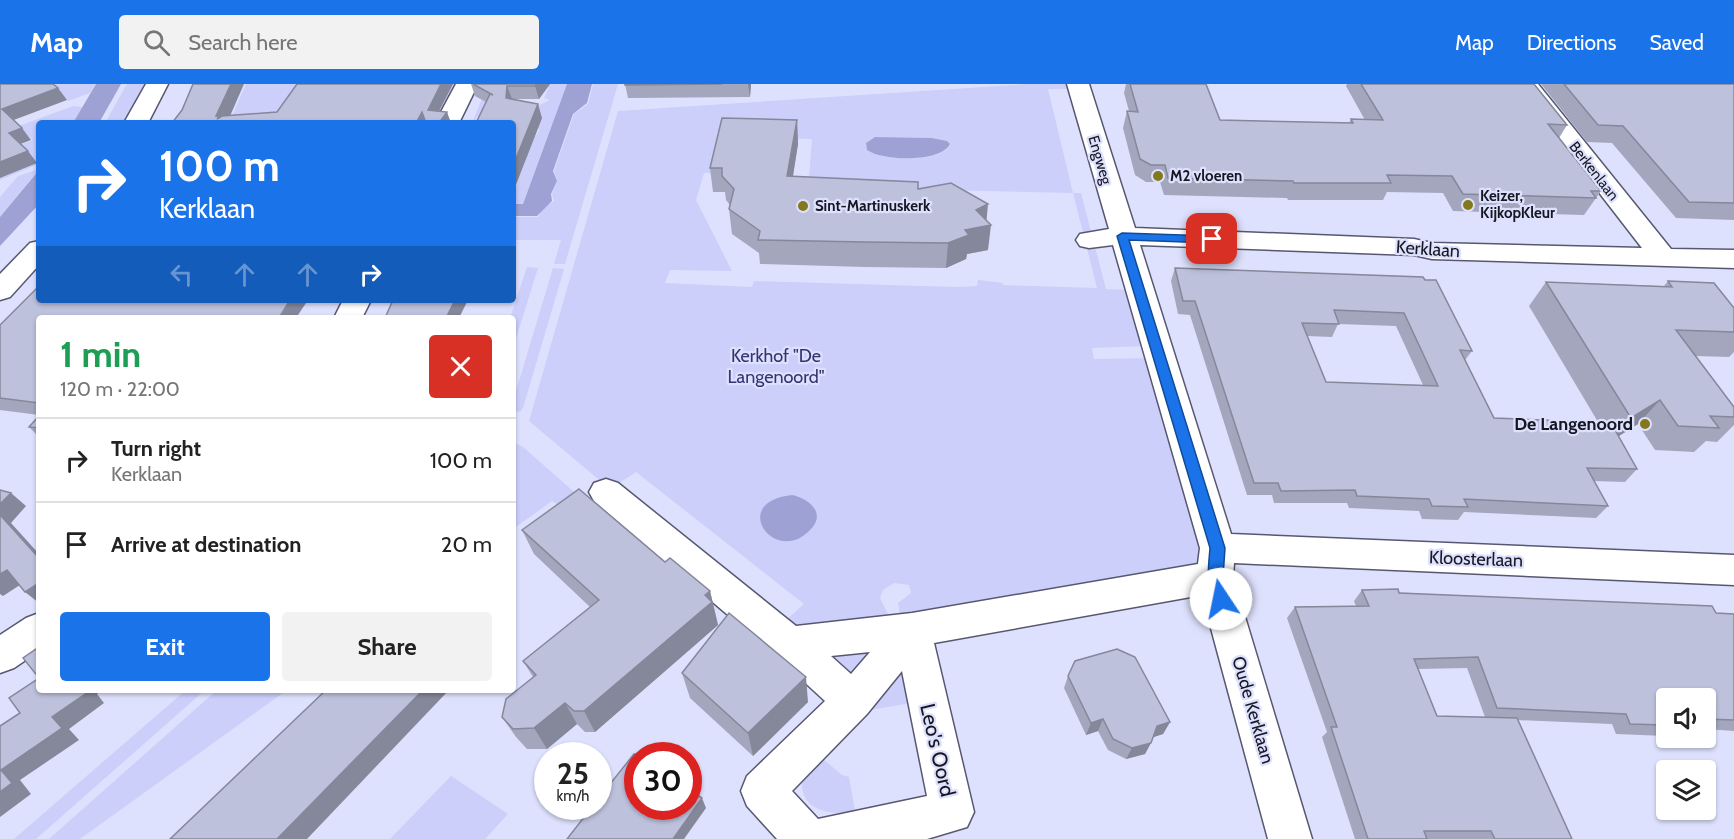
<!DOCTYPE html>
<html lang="en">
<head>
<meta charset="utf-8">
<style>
  :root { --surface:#fff; --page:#f2f2f2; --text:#222; --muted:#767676; --line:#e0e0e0; --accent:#1a73e8 }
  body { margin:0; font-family:Cabin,sans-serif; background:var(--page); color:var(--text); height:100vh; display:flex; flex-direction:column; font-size:22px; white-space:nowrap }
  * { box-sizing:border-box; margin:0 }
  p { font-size:20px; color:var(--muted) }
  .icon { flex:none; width:33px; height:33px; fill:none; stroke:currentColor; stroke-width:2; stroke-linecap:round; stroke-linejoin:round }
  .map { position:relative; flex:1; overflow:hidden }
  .sheet { position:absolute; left:36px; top:231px; width:480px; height:378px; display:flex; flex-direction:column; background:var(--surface); border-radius:6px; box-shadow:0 2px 4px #0004 }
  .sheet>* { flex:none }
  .banner { position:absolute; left:36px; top:36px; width:480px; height:183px; border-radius:6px; box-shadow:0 2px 4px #0004; background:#1a73e8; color:#fff; overflow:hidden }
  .controls { position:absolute; left:1656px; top:604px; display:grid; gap:12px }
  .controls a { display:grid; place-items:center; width:60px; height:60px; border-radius:6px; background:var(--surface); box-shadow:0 2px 4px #0004; font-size:30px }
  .speed { position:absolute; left:534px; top:658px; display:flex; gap:12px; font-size:30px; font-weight:700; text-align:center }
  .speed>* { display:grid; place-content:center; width:78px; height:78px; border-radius:50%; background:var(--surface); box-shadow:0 2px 4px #0004; line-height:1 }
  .speed small { font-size:15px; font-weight:400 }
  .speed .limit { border:9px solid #d22; background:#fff; color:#111 }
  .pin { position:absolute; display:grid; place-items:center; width:51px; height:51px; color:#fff; margin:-26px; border-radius:12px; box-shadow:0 3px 9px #0006 }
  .me { position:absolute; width:66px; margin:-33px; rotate:349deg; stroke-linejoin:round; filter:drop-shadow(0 0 4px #0008) }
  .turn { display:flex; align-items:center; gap:21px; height:126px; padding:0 24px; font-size:27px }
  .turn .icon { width:78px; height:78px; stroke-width:2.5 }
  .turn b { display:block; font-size:42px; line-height:51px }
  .lanes { display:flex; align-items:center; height:57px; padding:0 24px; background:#0003; justify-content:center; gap:30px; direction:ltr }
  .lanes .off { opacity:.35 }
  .round { display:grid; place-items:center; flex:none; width:63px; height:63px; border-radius:6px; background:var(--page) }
  .summary { display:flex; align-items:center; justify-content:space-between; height:102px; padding:0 24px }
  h1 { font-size:36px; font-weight:800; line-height:45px; color:#1e9e55 }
  .primary-button { display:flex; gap:12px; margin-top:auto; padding:12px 24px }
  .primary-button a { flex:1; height:69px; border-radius:6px; background:var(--accent); color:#fff; font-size:24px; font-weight:800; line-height:69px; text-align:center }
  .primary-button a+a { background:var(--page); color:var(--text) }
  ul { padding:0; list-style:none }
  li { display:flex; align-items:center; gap:18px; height:84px; padding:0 24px; border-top:2px solid var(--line) }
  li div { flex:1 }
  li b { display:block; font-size:22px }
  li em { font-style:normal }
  header { display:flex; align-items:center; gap:36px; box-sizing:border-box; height:84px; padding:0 30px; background:var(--accent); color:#fff }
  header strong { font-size:28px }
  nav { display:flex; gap:33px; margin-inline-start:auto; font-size:21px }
  .search { width:420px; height:54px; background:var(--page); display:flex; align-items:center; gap:15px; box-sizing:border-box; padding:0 21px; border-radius:6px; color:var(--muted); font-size:22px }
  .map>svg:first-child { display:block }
  .green { fill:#cbcffa; fill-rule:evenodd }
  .water { fill:#9ea1d4 }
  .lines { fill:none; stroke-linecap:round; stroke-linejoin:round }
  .minor-casing { stroke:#575870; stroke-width:3 }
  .minor { fill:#fff; fill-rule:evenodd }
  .wall { fill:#a3a6bd; fill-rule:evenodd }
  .shaded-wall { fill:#85879a }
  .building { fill:#bec1dc; stroke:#85879a; stroke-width:1.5; fill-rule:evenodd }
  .route { fill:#1a73e8; stroke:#114b97; stroke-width:1.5 }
  .poi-dot { fill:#84781c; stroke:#dee1fd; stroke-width:2 }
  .labels { text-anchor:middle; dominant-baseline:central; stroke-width:4.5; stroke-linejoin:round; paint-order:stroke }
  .far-street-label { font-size:15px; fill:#161721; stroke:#dee1fd }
  .far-poi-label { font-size:15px; font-weight:bold; fill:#161721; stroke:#dee1fd; text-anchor:start }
  .street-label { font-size:18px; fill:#161721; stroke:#dee1fd }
  .park-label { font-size:18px; fill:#363372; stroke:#dee1fd }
  .poi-label { font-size:18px; font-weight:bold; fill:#161721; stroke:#dee1fd; text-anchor:end }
  .near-street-label { font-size:21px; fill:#161721; stroke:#dee1fd }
</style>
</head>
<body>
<header>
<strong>Map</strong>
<div class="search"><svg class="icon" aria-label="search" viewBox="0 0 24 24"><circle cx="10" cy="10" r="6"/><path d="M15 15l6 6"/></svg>Search here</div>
<nav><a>Map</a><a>Directions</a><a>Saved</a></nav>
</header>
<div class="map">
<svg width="1734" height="755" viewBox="0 0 1734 755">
  <rect width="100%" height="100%" fill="#dee1fd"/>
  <g class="green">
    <polygon points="53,0 95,0 90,9 68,17 62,11 0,19"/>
    <polygon points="127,0 145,0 124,39 105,39"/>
    <polygon points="246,0 459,0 441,35 431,39 441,24 229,39"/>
    <path d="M488,0H567L523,120H513V111L518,98L513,97V86L526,78L520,77L540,45L533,44L510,33H476L475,39H472ZM526,0L549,3L544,14L550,16L535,23L499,22Z"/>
    <polygon points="593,0 618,0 565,180 554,180 561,156 513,156 513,133 538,133 542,126 554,117 552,110 557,97 554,87 574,30 588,20"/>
    <path d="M1028,0H1072L1074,5H1048L1073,109H1081L1106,205L1131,206L1149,262L1092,264L1094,275L1151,274L1206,472L1200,484L791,549L786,544L785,537L804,520L636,388L610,405L529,337L618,27ZM728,53L812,55L809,95L848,96L849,104L1073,109L1097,204L1003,201V199L978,196L977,202L958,203L754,197L752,203L665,199L670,186L732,187L696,116L704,89H717ZM875,53L932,54L947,57L950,61C941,79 882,77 867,66L866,59ZM894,499L909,501L911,509L898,519L900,532L890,534L880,514L883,506Z"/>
    <polygon points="73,22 83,23 73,39 39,39 39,80 0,96 0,69 33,56 19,43 0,49"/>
    <polygon points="39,85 0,133 0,113 18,92"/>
    <polygon points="527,183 538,184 513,264 513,234 510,234"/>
    <polygon points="553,184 564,185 523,324 520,328 516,327 513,317"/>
    <polygon points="513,358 523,363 582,415 559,421 552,417 513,445"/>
    <polygon points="880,562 853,600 828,569"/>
    <polygon points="907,585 917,618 864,627 901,587"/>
    <polygon points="186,606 205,606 36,755 14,755"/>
    <polygon points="217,606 287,606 80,755 49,755"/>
    <path d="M817,670L842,691L849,693L855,727C827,733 794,724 804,689C805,682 813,675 817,670Z"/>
    <polygon points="451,692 508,730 485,755 390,755"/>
  </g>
  <g class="water">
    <polygon points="96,0 121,0 99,39 73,39"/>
    <polygon points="567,0 592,0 587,19 573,30 553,87 557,97 551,110 552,117 537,132 513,132 513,120 523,120"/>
    <path d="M875,53L932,54L947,57L950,60C941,79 882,77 867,66L866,59Z"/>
    <polygon points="39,86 39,120 0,162 0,133"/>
    <path d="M792,411C807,414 827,428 811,445C776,484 727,418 792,411Z"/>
  </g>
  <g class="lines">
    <g class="minor-casing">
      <g id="minor">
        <polygon points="146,0 168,0 148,39 124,39"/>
        <polygon points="456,0 478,0 459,39 435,39"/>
        <path d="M1067,0H1089L1135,144L1414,155L1432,159L1642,164L1515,0H1538L1671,165L1734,166V184L1432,175L1414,171L1140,161L1231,450L1734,471V501L1234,479L1233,493L1312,755H1268L1202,511L934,559L974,728L967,743L927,755H777L747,722L741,707L747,692L825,617L776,572L594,417L589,408L594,399L606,395L618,399L796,542L912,529L1198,480L1200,464L1113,161L1089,164L1080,162L1076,156L1080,150L1109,145ZM870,568L851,590L831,572ZM902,587L927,712L818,735L792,707L867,630Z"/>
        <polygon points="39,157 39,181 10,213 0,216 0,190 30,159"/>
        <polygon points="343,216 371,216 362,234 334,234"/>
        <polygon points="39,529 39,567 14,584 0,589 0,551 26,534"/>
      </g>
    </g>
    <use href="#minor" class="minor"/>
  </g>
  <g class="wall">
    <polygon points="471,0 550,0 539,15 514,15 542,34 513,108 513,39 486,18 475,12"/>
    <polygon points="625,0 751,0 750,13 628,14"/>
    <polygon points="1126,0 1206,0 1220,36 1349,39 1351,35 1365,36 1346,2 1347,0 1534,0 1567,41 1559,54 1601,107 1584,131 1453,127 1443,109 1387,108 1383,116 1288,116 1287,114 1164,111 1160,98 1146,98 1135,91 1123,44 1127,27 1129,27 1124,9"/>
    <polygon points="1541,0 1734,0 1734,136 1676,134 1612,59 1587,58"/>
    <polygon points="797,36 798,60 793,92 918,105 986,136 988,166 967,170 966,175 946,184 865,183 760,180 759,169 732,150 729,125 730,121 726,116 725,108 713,108 710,84"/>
    <path d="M1175,184L1423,193L1472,267L1465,276L1494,334L1598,338L1529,222L1546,198L1664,202L1668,197L1734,224V268L1729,273L1696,272L1734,323V341L1717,358L1706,357L1694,368L1655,366L1638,340L1619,352L1637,385L1625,398L1594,397L1608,422L1596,434L1464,428L1458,436L1422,435L1419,427L1349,424L1347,419H1274L1272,411H1247L1190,231L1178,230L1171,197ZM1338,240L1396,242L1423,301L1326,298L1307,252L1332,253Z"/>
    <polygon points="39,234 39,331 0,326 0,241"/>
    <polygon points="39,332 39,353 29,343"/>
    <polygon points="522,446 665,478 710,507 718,541 595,648 585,648 577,640 547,665 527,665 516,653 502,633 533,593 523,577 590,523 534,470"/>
    <path d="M1362,506L1734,530V647L1706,645V615H1666V652L1616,650L1612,640L1517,636L1572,755H1355L1322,653L1327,648L1287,534L1295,523L1356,522L1354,517ZM1467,584L1485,633L1437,632L1418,585Z"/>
    <polygon points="682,589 808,618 753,672 690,614"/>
    <polygon points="1068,592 1170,638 1163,650 1153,653 1145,670 1126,675 1108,666 1098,647 1086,651 1064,604"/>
  </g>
  <g class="shaded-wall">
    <polygon points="231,0 244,0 227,39 217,35 216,32"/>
    <polygon points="441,0 453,0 433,39 428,26"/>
    <polygon points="536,0 550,0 539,15 535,2"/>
    <polygon points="748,0 751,0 750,13"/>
    <polygon points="507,2 512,15 506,14"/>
    <polygon points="58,4 67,16 11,37 2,25"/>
    <polygon points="538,20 542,34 513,108 513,82"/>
    <polygon points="422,28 426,39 416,39"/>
    <polygon points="447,28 451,39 439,39"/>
    <polygon points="797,36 798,60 789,116 787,92"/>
    <polygon points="22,44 31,56 18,61 9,49"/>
    <polygon points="28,67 37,79 0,94 0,78"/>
    <polygon points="988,120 986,142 991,141 988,166 967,170 966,175 946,184 948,159 976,126"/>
    <polygon points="290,216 308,216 296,234 279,234"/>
    <polygon points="455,216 468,216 459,234 446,234"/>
    <polygon points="1660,316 1638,340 1609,358 1631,334"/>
    <polygon points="11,409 26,422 11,439 39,470 39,474 0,431 0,420"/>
    <polygon points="7,486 23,499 3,512 0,510 0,490"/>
    <polygon points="39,499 39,519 25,508"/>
    <polygon points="710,507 718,541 595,648 584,627"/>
    <polygon points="806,593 808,618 753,672 748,649"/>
    <polygon points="87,606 102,606 97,610 104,619 69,645 79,656 20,696 31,710 0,733 0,708 1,686 52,633"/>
    <polygon points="423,606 449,606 307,755 277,755"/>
    <polygon points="565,619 577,640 547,665 534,644"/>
    <polygon points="1103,635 1098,647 1086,651 1091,639"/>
    <polygon points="1170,638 1163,650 1151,654 1157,642"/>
    <polygon points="1151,659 1145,670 1126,675 1132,664"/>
    <polygon points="702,714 706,724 684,755 673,755"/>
  </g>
  <g class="building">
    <polygon points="0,0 53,0 58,4 2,25 22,44 9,49 28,67 0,78"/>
    <polygon points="193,0 231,0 216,32 219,32 217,35 222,32 277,28 297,0 441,0 428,26 447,28 439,39 426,39 422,28 416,39 172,39 182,26"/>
    <polygon points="473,0 536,0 535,2 507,2 506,14 538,20 513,82 513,39 476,39 490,10 493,11"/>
    <polygon points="625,0 722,0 625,1"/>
    <polygon points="1130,0 1206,0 1220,36 1353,39 1351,35 1383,36 1361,0 1534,0 1567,41 1548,40 1601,107 1591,107 1596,114 1463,110 1452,92 1387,91 1391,99 1294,99 1293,97 1168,94 1165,81 1151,81 1140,75 1127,27 1138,28"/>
    <polygon points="1564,0 1734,0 1734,119 1689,118 1623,42 1598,41"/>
    <polygon points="722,34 797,36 787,92 918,98 918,105 951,99 988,120 976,126 991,141 965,146 969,151 948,159 865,158 758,156 760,147 729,125 734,105 722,92 722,84 710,84"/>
    <path d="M1175,184L1423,193L1425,196H1436L1472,267L1460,266L1494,334L1611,339L1637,385L1587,384L1608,422L1464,415L1468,423L1432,422L1429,415L1357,412L1355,406L1281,407L1278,399H1254L1195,217H1183ZM1334,226L1404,229L1438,302L1326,298L1302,239L1339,240Z"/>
    <polygon points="1668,197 1714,199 1734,224 1734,248 1676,246 1734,323 1734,333 1710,332 1719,344 1678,342 1660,316 1631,334 1546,198 1672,203"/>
    <polygon points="39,202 39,216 290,216 279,234 39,234 39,319 0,314 0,241"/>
    <polygon points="393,216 455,216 446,234 385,234"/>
    <polygon points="39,332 39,344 29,343"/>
    <polygon points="579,405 665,478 670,474 710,507 705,511 712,518 584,627 574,627 565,619 534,644 513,645 502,633 506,615 536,591 523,577 599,516 522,446"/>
    <polygon points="0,406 11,409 0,420"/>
    <polygon points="0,431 39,474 39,499 25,508 7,486 0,490"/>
    <polygon points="1398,505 1399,509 1712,522 1716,529 1734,530 1734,636 1706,635 1706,615 1666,615 1666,641 1630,640 1626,630 1497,624 1478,573 1414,575 1437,632 1517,634 1572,755 1495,755 1491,747 1424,747 1427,755 1368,755 1331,643 1337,643 1295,523 1369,522 1362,506"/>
    <polygon points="729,529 806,593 748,649 682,589"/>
    <polygon points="39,563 39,606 87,606 88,608 52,633 62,644 1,686 12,699 0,708 0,642 20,629 9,614 39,594 23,574"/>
    <polygon points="1117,565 1135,573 1170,638 1157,642 1151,659 1132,664 1113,655 1103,635 1091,639 1068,592 1075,577"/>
    <polygon points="326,606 423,606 277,755 170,755"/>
    <polygon points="634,670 638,672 638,723 688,723 688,705 702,714 673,755 567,755 592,723 598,723 598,715"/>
  </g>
  <path class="route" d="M1122,149L1212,152L1218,155L1212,159L1129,156L1225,464L1223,493L1229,515L1221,522C1203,515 1209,479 1210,464L1117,152Z"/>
  <g class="poi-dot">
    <circle cx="1158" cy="92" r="6"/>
    <circle cx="1468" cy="121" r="6"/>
    <circle cx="803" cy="122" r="6"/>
    <circle cx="1645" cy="340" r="6"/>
  </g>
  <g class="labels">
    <g class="far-street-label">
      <text transform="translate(1100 76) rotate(74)">Engweg</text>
      <text transform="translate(1594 87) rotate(52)">Berkenlaan</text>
    </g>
    <g class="far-poi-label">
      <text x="1170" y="92">M2 vloeren</text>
      <text x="1480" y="112">Keizer,<tspan x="1480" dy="17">KijkopKleur</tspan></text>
      <text x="815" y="122">Sint-Martinuskerk</text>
    </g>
    <g class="street-label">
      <text transform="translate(1428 165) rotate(4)">Kerklaan</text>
      <text transform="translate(1476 475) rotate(2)">Kloosterlaan</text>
      <text transform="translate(1253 626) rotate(74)">Oude Kerklaan</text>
    </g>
    <g class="park-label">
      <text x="776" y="272">Kerkhof "De<tspan x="776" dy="21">Langenoord"</tspan></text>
    </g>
    <g class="poi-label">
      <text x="1633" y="340">De Langenoord</text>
    </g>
    <g class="near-street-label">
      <text transform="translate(938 666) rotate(77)">Leo's Oord</text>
    </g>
  </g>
</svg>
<div class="controls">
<a><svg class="icon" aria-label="sound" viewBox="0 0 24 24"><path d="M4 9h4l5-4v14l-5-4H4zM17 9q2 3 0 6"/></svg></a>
<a><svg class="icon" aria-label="layers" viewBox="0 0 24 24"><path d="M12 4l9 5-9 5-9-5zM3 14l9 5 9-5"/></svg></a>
</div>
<div class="speed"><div>25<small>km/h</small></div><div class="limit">30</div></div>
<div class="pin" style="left:1212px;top:155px;background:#d93025"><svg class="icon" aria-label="arrive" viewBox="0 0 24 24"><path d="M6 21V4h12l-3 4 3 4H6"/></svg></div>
<svg class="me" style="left:1221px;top:515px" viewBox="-20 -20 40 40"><circle r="19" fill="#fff"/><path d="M0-13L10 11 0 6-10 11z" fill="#1a73e8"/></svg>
<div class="banner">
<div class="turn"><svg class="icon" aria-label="right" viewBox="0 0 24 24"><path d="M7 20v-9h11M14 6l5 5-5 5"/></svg><div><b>100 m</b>Kerklaan</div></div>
<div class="lanes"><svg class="icon off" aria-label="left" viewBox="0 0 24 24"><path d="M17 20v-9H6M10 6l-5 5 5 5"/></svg><svg class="icon off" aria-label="ahead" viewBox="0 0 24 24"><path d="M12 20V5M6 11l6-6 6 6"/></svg><svg class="icon off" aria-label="ahead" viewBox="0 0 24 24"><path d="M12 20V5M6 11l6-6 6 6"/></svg><svg class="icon" aria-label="right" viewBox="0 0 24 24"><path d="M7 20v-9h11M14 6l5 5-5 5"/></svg></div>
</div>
<section class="sheet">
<div class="summary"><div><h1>1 min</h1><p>120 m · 22:00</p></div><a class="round" style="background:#d93025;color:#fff"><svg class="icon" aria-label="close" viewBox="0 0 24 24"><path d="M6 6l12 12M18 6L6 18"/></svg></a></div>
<ul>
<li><svg class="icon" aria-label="right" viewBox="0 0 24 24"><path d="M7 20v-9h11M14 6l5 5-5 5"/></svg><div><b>Turn right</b><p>Kerklaan</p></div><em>100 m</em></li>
<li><svg class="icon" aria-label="arrive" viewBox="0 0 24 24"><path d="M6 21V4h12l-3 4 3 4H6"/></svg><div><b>Arrive at destination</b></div><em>20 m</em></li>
</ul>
<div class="primary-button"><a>Exit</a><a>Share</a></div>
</section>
</div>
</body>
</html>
